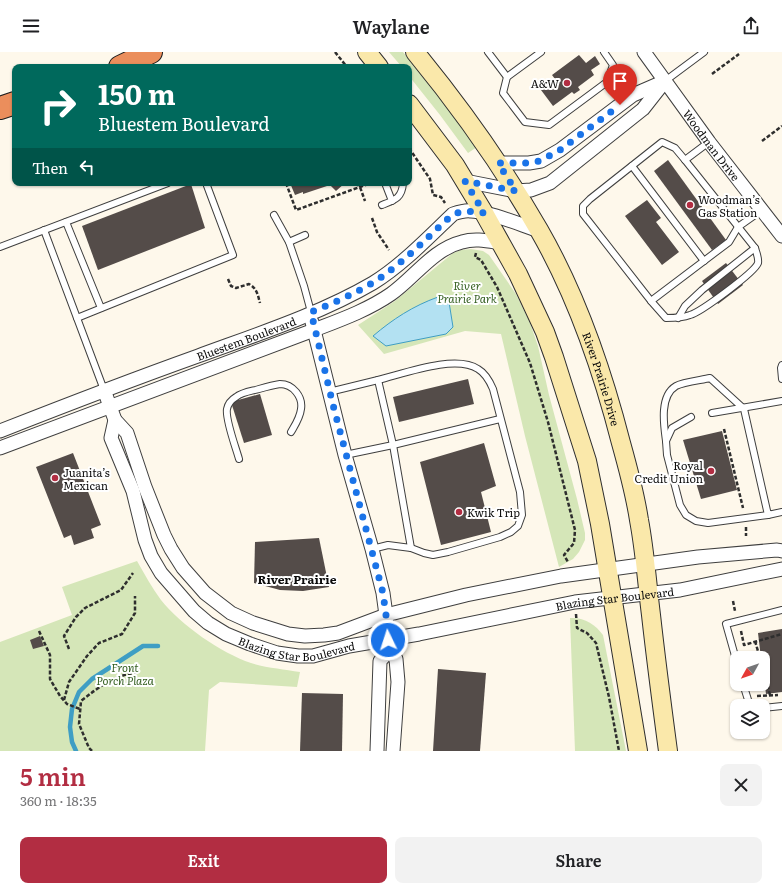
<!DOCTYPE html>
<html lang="en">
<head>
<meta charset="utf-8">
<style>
  :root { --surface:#fff; --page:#f2f2f2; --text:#202124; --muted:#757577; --accent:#b22d42 }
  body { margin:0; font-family:Literata,serif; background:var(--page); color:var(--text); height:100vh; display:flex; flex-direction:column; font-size:15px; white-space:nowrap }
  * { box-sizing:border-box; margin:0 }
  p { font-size:13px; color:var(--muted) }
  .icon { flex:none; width:22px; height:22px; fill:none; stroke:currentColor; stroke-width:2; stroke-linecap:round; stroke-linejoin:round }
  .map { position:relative; height:699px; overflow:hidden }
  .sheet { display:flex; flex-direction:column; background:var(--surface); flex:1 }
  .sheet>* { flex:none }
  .banner { position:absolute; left:12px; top:12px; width:400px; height:122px; border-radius:8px; box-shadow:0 1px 3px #0004; background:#00695c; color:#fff; overflow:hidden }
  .needle { width:26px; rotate:230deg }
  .tools { position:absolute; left:730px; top:599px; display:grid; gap:8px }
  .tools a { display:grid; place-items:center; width:40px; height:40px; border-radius:8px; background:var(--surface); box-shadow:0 1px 3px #0004; font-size:20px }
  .pin { position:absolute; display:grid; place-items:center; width:34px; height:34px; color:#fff; margin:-41px -17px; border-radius:50% 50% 50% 0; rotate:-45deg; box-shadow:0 0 4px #0007 }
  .pin .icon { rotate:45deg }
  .me { position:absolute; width:44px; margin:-22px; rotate:356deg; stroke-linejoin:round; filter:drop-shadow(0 0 3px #0008) }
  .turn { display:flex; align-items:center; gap:14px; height:84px; padding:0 20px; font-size:18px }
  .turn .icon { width:52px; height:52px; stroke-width:2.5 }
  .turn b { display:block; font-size:28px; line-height:34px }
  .then { display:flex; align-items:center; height:38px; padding:0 20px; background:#0003; gap:8px; font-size:15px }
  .round { display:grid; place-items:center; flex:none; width:42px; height:42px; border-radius:8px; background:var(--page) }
  .headline { display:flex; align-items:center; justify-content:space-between; height:68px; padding:0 20px }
  h1 { font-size:24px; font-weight:600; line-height:30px; color:var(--accent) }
  .action { display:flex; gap:8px; margin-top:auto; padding:8px 20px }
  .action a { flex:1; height:46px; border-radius:8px; background:var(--accent); color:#fff; font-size:16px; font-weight:600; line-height:46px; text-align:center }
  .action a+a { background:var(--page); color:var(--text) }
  header { display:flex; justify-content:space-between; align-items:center; height:52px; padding:0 20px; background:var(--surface); font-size:18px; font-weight:600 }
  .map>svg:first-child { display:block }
  .green { fill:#d5e6b8 }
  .water { fill:#b3e1f2; stroke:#3f9ec4 }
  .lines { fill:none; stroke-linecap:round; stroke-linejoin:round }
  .stream { stroke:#3f9ec4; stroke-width:4.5 }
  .building { fill:#544c49 }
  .lane-casing { stroke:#3f3f3f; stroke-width:8 }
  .street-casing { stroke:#3f3f3f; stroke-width:15 }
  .secondary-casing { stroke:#2e2e2e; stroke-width:20 }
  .highway-casing { stroke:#1d1d1d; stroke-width:24 }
  .path { stroke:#2e2e2e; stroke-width:2.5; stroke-dasharray:4 2; stroke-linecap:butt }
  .lane { stroke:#fff; stroke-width:6 }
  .street { stroke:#fff; stroke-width:13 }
  .secondary { stroke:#fae8aa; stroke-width:18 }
  .highway { stroke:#eb8e5c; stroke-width:22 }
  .route { stroke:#1a73e8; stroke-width:7; stroke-dasharray:0 12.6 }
  .poi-dot { fill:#b22d42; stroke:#fff; stroke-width:1.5 }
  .labels { text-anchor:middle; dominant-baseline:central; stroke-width:4; stroke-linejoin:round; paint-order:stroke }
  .poi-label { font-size:11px; fill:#0c0c0c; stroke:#fff; text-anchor:start }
  .street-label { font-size:11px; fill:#0c0c0c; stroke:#fff }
  .park-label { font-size:11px; font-style:italic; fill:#345f21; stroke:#fff }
  .neighbourhood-label { font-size:12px; font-weight:bold; fill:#0c0c0c; stroke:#fff }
</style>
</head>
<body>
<header><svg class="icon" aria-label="menu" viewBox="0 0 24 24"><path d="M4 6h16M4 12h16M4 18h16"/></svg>Waylane<svg class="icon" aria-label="share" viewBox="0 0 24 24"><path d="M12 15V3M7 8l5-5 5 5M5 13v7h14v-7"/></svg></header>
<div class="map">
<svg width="782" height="699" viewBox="0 0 782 699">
  <rect width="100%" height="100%" fill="#fef8eb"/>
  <g class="green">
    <polygon points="389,0 403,0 462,74 477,95 468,101 440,63 409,24 409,15 402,15"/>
    <polygon points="471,197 483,199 489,203 516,242 530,271 538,294 549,343 577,447 585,481 585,488 579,500 573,507 559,515 525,384 501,282 465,279 384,302 358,273 395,249 453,201 461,198"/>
    <path d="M137,509C145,523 152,536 161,548C181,573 221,601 251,611C267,616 284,617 300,620L297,635L220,630L209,638L205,699H0V590L72,563L62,535Z"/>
    <path d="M570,566C584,565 595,572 603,583L626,699H575Z"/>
  </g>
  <path class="water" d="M438,245L449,250L453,275L446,282L386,294L373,284C393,267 413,254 438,245Z"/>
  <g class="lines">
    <polyline class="stream" points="76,699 72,690 70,675 72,657 79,640 92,627 143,594 158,594"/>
  </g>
  <g class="building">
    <polygon points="579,3 586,11 595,4 600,12 591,18 594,23 578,35 580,38 574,42 572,40 553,54 541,38 555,27 552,23"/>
    <polygon points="668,108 726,188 712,198 654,119"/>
    <polygon points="290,131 345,131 336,139 330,133 303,142 303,140 295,143"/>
    <polygon points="191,132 205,176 98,218 82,174"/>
    <polygon points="647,148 661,166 656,170 679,200 662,213 625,164"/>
    <polygon points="726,211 743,233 718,252 702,229"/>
    <polygon points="468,327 474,352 399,370 393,345"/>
    <polygon points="260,342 272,383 244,391 231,350"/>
    <polygon points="722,379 737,438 701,447 683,388"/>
    <polygon points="484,391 496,434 481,440 491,480 441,493 420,410"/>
    <polygon points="73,401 101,473 91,477 94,486 74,493 71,483 64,486 36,415"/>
    <polygon points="319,486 329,535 303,539 280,538 254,531 255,490"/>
    <polygon points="782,577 782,640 766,642 763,621 763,606 761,606 758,581"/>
    <polygon points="40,584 44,594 33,597 30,588"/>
    <polygon points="438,617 486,621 480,699 433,699"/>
    <polygon points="302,641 343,642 342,699 300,699"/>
  </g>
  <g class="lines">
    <g class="lane-casing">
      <g id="lane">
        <polyline points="488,0 507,25"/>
        <polyline points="541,0 507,25 503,41 525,70 549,73 607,30 613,13 604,0"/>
        <polyline points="665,29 704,0"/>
        <path d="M662,90L675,96L685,108L755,196C756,200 759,206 758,211C755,220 701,260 690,263C682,266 675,266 666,266L651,249L583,162V154L590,147Z"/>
        <polyline points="685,108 709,90"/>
        <polyline points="632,114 704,209"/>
        <polyline points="385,131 392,149"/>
        <path d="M382,153C395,148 402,146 403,131"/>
        <polyline points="274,163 289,190 304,234 311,260"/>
        <polyline points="66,170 101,256"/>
        <polyline points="44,178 104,338"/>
        <polyline points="289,190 305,183"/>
        <polyline points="0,195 168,131"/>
        <polyline points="651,249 729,190 738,175 762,158"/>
        <polyline points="77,266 233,203 206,131"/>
        <polyline points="678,266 685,254 702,238 755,196"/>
        <polyline points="782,313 781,316 782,327"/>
        <path d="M378,328C403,322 455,302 478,317C485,321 490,330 493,337L520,440L522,463L518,474L511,480L500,485L448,500L433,503L424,501L411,496"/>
        <polyline points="329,340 378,328 393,393 411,496 388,493 372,497"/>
        <polyline points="712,361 782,349"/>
        <polyline points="691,365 672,376 666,389 667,403 680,453 686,463 696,469 708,471 768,463"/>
        <path d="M666,389C664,374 659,344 676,334C683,330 702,328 710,326L744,357L768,463L782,460"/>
        <polyline points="345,403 393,393 500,367"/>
        <path d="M239,407C236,396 225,367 227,357C228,352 231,348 236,345C242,340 252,339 259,337C266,335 273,333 280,332C293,332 303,345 301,357C300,366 295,373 291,380"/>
        <polyline points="737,611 726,572 782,558"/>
        <polyline points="743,632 750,654"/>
        <polyline points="763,656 782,654"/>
      </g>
    </g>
    <g class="street-casing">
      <g id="street">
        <path id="s1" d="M644,0L709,90L782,184"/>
        <polyline points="498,111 529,111 541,109 560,98 633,43 663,30"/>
        <polyline points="465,129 516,139 531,138 550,131 643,57 665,29"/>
        <polyline points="312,270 345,403 372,497 383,541 386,563 389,599 396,607 398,630 393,699"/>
        <polyline points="104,338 115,368 127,381 145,435 164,483 171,497 183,516 205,541 231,561 253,571 288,582 305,584 324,583 338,581 386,563 466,543 561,524 698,505 777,498 782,499"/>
        <path id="s2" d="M115,368L111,386L133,439L145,488L151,504L161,521L194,559L208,571L226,582L250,592L277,601L298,604H313L349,594L419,582L575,550L680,538L782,517"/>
        <path id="s3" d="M0,379C66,353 131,328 198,304C255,283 320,262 373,231C401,214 429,185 453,162C459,160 465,158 471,159C491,160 521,173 540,179"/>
        <path d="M0,396L314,278C340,268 368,258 391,242C414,226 433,197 462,190C475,186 488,189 501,191"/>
        <polyline points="377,699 380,609 389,599"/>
      </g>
    </g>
    <g class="secondary-casing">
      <g id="secondary">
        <polyline points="367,0 379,15"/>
        <path id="s4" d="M415,0C461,56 503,115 539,178C577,244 602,317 621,391C628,416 635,442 639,468C645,500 647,531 651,563C656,608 662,654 668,699"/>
        <polyline points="409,52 455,113 484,161 518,222 545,280 554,305 587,409 600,472 638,699"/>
      </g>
    </g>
    <g class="highway-casing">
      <g id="highway">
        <polyline points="120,15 151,0"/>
        <polyline points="0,56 15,51"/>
      </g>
    </g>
    <g class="path">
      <polyline points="335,0 347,15"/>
      <polyline points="712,22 739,2"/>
      <polyline points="762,89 782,74"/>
      <polyline points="409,96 430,127 433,143 441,145 445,151"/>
      <polyline points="286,131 296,158 371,131"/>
      <polyline points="356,131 360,135 365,149"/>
      <polyline points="372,166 377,180 389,198"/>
      <polyline points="476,201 475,205 481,208 497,235 530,311 548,370 575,478 574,491 564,503 568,510"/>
      <path d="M228,227L231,234L236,236L249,232C257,236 258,244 260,251"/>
      <polyline points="724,377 743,456"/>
      <polyline points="746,475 746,484"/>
      <polyline points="733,549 735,559"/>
      <polyline points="576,562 577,576 587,581 596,591 609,645 619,699"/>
      <polyline points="39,579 50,603 50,627 60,644 67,652 80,657"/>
      <polyline points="741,579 744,593 782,582"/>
      <polyline points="755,589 760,606"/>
      <polyline points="69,597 64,584 76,565 85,556 121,538 133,521"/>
      <polyline points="763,616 770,643"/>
      <polyline points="757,644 778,643"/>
      <polyline points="64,648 69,630 87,604 99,591 122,582 135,561 135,544"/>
      <path d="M92,699L89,696L79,672L81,649C100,634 115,623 139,620"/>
    </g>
    <use href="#lane" class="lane"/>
    <use href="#street" class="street"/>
    <use href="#secondary" class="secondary"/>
    <use href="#highway" class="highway"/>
  </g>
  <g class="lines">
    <path class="route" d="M388,588L386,563L383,541L333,353L311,260C336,250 364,238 387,221C410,204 431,182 453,162C464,159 473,159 484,161L465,129L516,139L498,111H529L540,109L560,98L620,53"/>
  </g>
  <g class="poi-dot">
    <circle cx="567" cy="31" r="4"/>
    <circle cx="690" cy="153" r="4"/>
    <circle cx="711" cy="419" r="4"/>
    <circle cx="55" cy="426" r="4"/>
    <circle cx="459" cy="460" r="4"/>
  </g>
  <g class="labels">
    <g class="poi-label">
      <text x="559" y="31" text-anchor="end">A&amp;W</text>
      <text x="698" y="147">Woodman’s<tspan x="698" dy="13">Gas Station</tspan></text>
      <text x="703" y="413" text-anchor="end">Royal<tspan x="703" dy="13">Credit Union</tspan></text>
      <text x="63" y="420">Juanita’s<tspan x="63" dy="13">Mexican</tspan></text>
      <text x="467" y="460">Kwik Trip</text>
    </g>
    <g class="street-label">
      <text stroke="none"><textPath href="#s1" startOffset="115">Woodman Drive</textPath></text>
      <text stroke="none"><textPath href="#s3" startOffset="263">Bluestem Boulevard</textPath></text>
      <text stroke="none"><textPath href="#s4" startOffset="379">River Prairie Drive</textPath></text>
      <text stroke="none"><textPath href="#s2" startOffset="651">Blazing Star Boulevard</textPath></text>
      <text stroke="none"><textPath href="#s2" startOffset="327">Blazing Star Boulevard</textPath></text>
    </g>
    <g class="park-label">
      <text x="467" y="233">River<tspan x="467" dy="13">Prairie Park</tspan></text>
      <text x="125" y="615">Front<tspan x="125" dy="13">Porch Plaza</tspan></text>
    </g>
    <g class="neighbourhood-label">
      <text x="297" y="527">River Prairie</text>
    </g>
  </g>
</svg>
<div class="tools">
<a><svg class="needle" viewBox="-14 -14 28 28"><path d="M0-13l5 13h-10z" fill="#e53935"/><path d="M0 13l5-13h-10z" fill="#757577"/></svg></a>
<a><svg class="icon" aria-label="layers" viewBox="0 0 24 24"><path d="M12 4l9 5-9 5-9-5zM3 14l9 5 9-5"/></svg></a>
</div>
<div class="pin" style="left:620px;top:53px;background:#d93025"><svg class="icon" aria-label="arrive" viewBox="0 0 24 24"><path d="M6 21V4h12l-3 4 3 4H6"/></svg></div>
<svg class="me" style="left:388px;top:588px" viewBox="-20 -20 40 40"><circle r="17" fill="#1a73e8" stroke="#fff" stroke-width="3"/><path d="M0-11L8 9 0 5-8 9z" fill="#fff"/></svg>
<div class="banner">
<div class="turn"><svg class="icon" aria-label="right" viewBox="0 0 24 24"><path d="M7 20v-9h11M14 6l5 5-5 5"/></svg><div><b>150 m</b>Bluestem Boulevard</div></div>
<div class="then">Then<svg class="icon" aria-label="left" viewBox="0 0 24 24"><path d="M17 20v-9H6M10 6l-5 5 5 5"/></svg></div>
</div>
</div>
<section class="sheet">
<div class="headline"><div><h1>5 min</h1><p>360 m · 18:35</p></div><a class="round"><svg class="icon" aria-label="close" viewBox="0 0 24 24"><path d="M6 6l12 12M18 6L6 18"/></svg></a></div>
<div class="action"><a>Exit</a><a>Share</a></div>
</section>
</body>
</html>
